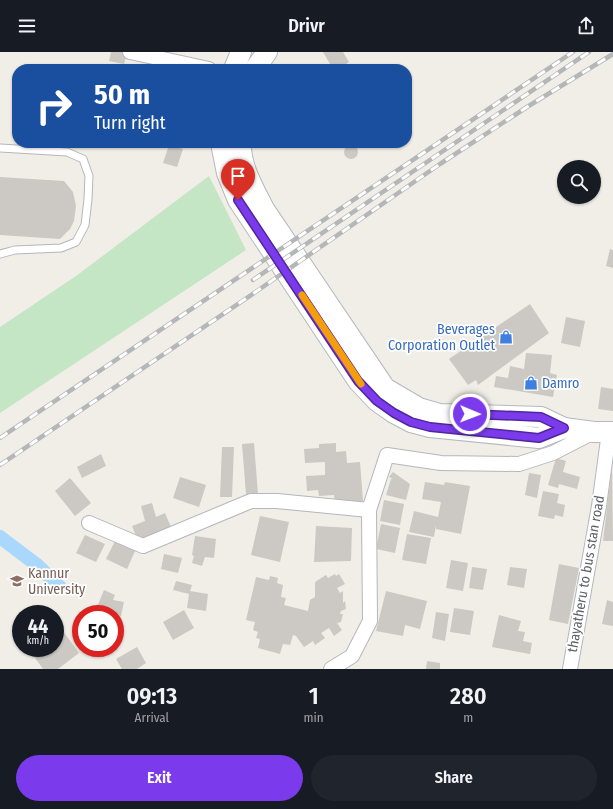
<!DOCTYPE html>
<html lang="en">
<head>
<meta charset="utf-8">
<style>
  :root { --surface:#171b24; --page:#20242c; --text:#f1f3f6; --muted:#9ea1a6; --accent:#7c3aed }
  body { margin:0; font-family:"Fira Sans Condensed",sans-serif; background:var(--page); color:var(--text); height:100vh; display:flex; flex-direction:column; font-size:15px; white-space:nowrap }
  * { box-sizing:border-box; margin:0 }
  p { font-size:13px; color:var(--muted) }
  .icon { flex:none; width:22px; height:22px; fill:none; stroke:currentColor; stroke-width:2; stroke-linecap:round; stroke-linejoin:round }
  .map { position:relative; height:617px; overflow:hidden }
  .drawer { display:flex; flex-direction:column; background:var(--surface); flex:1 }
  .drawer>* { flex:none }
  .banner { position:absolute; left:12px; top:12px; width:400px; height:84px; border-radius:16px; box-shadow:0 1px 3px #0004; background:#1a4fa0; color:#fff; overflow:hidden }
  .tools { position:absolute; left:557px; top:108px; display:grid; gap:8px }
  .tools a { display:grid; place-items:center; width:44px; height:44px; border-radius:50%; background:var(--surface); box-shadow:0 1px 3px #0004; font-size:20px }
  .speed { position:absolute; left:12px; top:553px; display:flex; gap:8px; font-size:20px; font-weight:700; text-align:center }
  .speed>* { display:grid; place-content:center; width:52px; height:52px; border-radius:50%; background:var(--surface); box-shadow:0 1px 3px #0004; line-height:1 }
  .speed small { font-size:10px; font-weight:400 }
  .speed .limit { border:6px solid #d22; background:#fff; color:#111 }
  .pin { position:absolute; display:grid; place-items:center; width:34px; height:34px; color:#fff; margin:-41px -17px; border-radius:50% 50% 50% 0; rotate:-45deg; box-shadow:0 0 4px #0007 }
  .pin .icon { rotate:45deg }
  .me { position:absolute; width:44px; margin:-22px; rotate:91deg; stroke-linejoin:round; filter:drop-shadow(0 0 3px #0008) }
  .turn { display:flex; align-items:center; gap:14px; height:84px; padding:0 16px; font-size:18px }
  .turn .icon { width:52px; height:52px; stroke-width:2.5 }
  .turn b { display:block; font-size:28px; line-height:34px }
  .eta { display:flex; justify-content:space-evenly; align-items:center; height:68px; text-align:center }
  .eta b { font-size:24px; font-weight:600; line-height:28px }
  .cta { display:flex; gap:8px; margin-top:auto; padding:8px 16px }
  .cta a { flex:1; height:46px; border-radius:24px; background:var(--accent); color:#fff; font-size:16px; font-weight:600; line-height:46px; text-align:center }
  .cta a+a { background:var(--page); color:var(--text) }
  header { display:flex; justify-content:space-between; align-items:center; height:52px; padding:0 16px; background:var(--surface); font-size:18px; font-weight:600 }
  .map>svg:first-child { display:block }
  .green { fill:#c4e6c4 }
  .lines { fill:none; stroke-linecap:round; stroke-linejoin:round }
  .canal { stroke:#aad8fd; stroke-width:14 }
  .building { fill:#ccc9c4 }
  .lane-casing { stroke:#b4b7bb; stroke-width:9 }
  .street-casing { stroke:#b4b7bb; stroke-width:16 }
  .secondary-casing { stroke:#b5b9be; stroke-width:22 }
  .lane { stroke:#fff; stroke-width:7 }
  .street { stroke:#fff; stroke-width:14 }
  .secondary { stroke:#fff; stroke-width:20 }
  .rail-casing { stroke:#b5b6b7; stroke-width:4.5 }
  .rail { stroke:#fff; stroke-width:3; stroke-dasharray:9; stroke-linecap:butt }
  .route-casing { stroke:#51269a; stroke-width:10 }
  .route { stroke:#7c3aed; stroke-width:7 }
  .slow { stroke:#f59e0b; stroke-width:7 }
  .labels { text-anchor:middle; dominant-baseline:central; stroke-width:3.5; stroke-linejoin:round; paint-order:stroke }
  .shop-label { font-size:14px; fill:#366cbe; stroke:#fff; text-anchor:end }
  .education-label { font-size:14px; fill:#785e54; stroke:#fff; text-anchor:start }
  .street-label { font-size:14px; fill:#5e6267; stroke:#fff }
</style>
</head>
<body>
<header><svg class="icon" aria-label="menu" viewBox="0 0 24 24"><path d="M4 6h16M4 12h16M4 18h16"/></svg>Drivr<svg class="icon" aria-label="share" viewBox="0 0 24 24"><path d="M12 15V3M7 8l5-5 5 5M5 13v7h14v-7"/></svg></header>
<div class="map">
<svg width="613" height="617" viewBox="0 0 613 617">
  <rect width="100%" height="100%" fill="#f0eee7"/>
  <polygon class="green" points="209,124 246,198 0,361 0,275 76,224"/>
  <g class="lines">
    <polyline class="canal" points="0,485 37,513 60,535"/>
  </g>
  <g class="building">
    <polygon points="111,0 127,0 124,12 109,9"/>
    <polygon points="323,0 343,0 349,10 338,17 333,17"/>
    <circle cx="351" cy="100" r="7"/>
    <polygon points="169,93 183,97 177,115 163,111"/>
    <polygon points="0,125 64,129 73,140 76,154 74,169 70,177 60,187 0,183"/>
    <polygon points="610,197 613,198 613,216 606,214"/>
    <polygon points="530,252 549,281 478,333 476,328 468,333 449,307"/>
    <polygon points="566,265 585,269 580,295 561,291"/>
    <polygon points="526,301 552,303 550,321 557,323 553,345 494,335 496,324 508,326 510,314 524,317"/>
    <polygon points="601,335 613,337 613,359 598,357"/>
    <polygon points="254,391 258,442 246,442 242,392"/>
    <polygon points="336,391 336,400 346,399 347,411 360,410 363,449 335,451 334,443 319,444 318,438 307,439 306,424 325,423 325,410 305,411 304,397 319,396 319,392"/>
    <polygon points="222,395 234,395 232,445 220,445"/>
    <polygon points="101,402 106,414 82,426 77,415"/>
    <polygon points="556,406 566,409 563,420 580,425 577,437 559,432 558,436 548,433"/>
    <polygon points="612,414 613,489 603,489"/>
    <polygon points="393,420 410,432 406,448 386,443 391,427 393,427 389,425"/>
    <polygon points="529,421 541,423 537,446 525,443"/>
    <polygon points="180,425 206,433 199,455 173,446"/>
    <polygon points="70,426 91,451 75,464 55,439"/>
    <polygon points="425,430 444,433 445,430 470,434 461,482 436,477 436,473 434,485 409,480 414,459 438,465 441,450 422,447"/>
    <polygon points="543,439 559,442 557,451 565,453 563,465 555,463 554,467 538,464"/>
    <polygon points="384,448 404,452 400,473 380,469"/>
    <polygon points="152,451 156,465 165,461 171,475 138,488 132,474 145,469 141,454"/>
    <polygon points="260,464 289,470 280,510 251,503"/>
    <polygon points="381,472 400,476 395,501 376,497"/>
    <polygon points="316,474 352,476 351,509 314,510"/>
    <polygon points="407,482 431,486 426,512 402,508"/>
    <polygon points="85,483 105,492 96,510 76,501"/>
    <polygon points="195,484 216,487 214,506 205,505 202,514 192,511 194,504 192,503"/>
    <polygon points="116,487 136,497 127,517 106,507"/>
    <polygon points="164,502 182,506 178,521 161,517"/>
    <polygon points="451,508 468,511 463,539 446,536"/>
    <polygon points="559,512 579,516 568,572 549,568"/>
    <polygon points="472,515 487,517 483,538 469,536"/>
    <polygon points="510,515 527,517 524,536 507,533"/>
    <polygon points="335,522 336,524 339,522 345,532 337,536 340,541 343,539 343,551 345,549 346,557 341,559 340,562 343,562 341,570 337,571 342,578 334,584 329,576 321,581 325,586 315,593 313,589 304,595 296,584 293,583 290,593 283,592 280,602 258,596 260,587 256,586 258,580 253,578 255,570 246,568 256,525 269,528 270,524 278,526 277,531 283,533 281,545 286,546 284,553 308,559 310,548 315,545 315,530 326,523 328,526"/>
    <polygon points="176,529 192,533 190,539 208,542 206,559 187,556 189,542 173,538"/>
    <polygon points="104,538 115,543 113,548 124,550 121,564 105,561 97,555"/>
    <polygon points="386,539 427,549 420,577 405,573 403,584 376,579"/>
    <polygon points="607,548 613,550 613,574 602,572"/>
    <polygon points="454,556 474,559 470,583 450,580"/>
    <polygon points="184,558 194,576 173,588 163,570"/>
    <polygon points="436,560 449,562 445,589 432,586"/>
    <polygon points="499,563 521,569 518,579 525,580 523,589 532,591 530,602 492,595"/>
    <polygon points="55,568 79,601 58,617 43,617 28,596 55,596"/>
    <polygon points="137,595 146,611 137,617 122,617 116,607"/>
    <polygon points="427,609 440,611 440,617 426,617"/>
  </g>
  <g class="lines">
    <g class="lane-casing">
      <polyline id="lane" points="0,96 67,100 83,107 89,124 88,147 85,173 76,190 61,196 15,198 0,202"/>
    </g>
    <g class="street-casing">
      <g id="street">
        <polyline points="130,0 209,17"/>
        <polyline points="89,471 143,494 251,449 277,449 369,458"/>
        <polyline points="331,617 352,604 370,569 369,458 387,403 441,411 519,412 553,401 594,380"/>
        <polyline points="570,617 599,454 609,380"/>
      </g>
    </g>
    <g class="secondary-casing">
      <g id="secondary">
        <polyline points="234,17 241,0"/>
        <polyline points="255,17 267,0"/>
        <polyline points="221,91 227,121 238,148 358,329 377,349 394,361 411,370 430,375 539,386 564,376"/>
        <path d="M241,91C240,114 254,137 264,157L385,336L419,356L440,362L541,365L564,376L594,380H613"/>
      </g>
    </g>
    <use href="#lane" class="lane"/>
    <use href="#street" class="street"/>
    <use href="#secondary" class="secondary"/>
    <g class="rail-casing">
      <g id="rail">
        <polyline points="253,228 589,0"/>
        <polyline points="0,386 573,0"/>
        <polyline points="0,413 257,239 440,112 527,55 613,2"/>
      </g>
    </g>
    <use href="#rail" class="rail"/>
  </g>
  <g class="lines">
    <g class="route-casing">
      <polyline id="route" points="238,148 358,329 377,349 394,361 411,370 430,375 539,386 564,376 541,365 470,362"/>
    </g>
    <use href="#route" class="route"/>
    <polyline class="slow" points="302,243 361,332"/>
  </g>
  <defs>
    <g id="shop-bare" transform="scale(1.08)"><path d="M-5-2.5h2.3a2.7 3.5 0 0 1 5.4 0H5L5.5 6h-11ZM-1.5-2.5h3a1.5 2.3 0 0 0-3 0Z" fill="#3f7fe0" stroke="#fff" stroke-width="2.5" paint-order="stroke"/></g>
    <g id="university-bare" transform="scale(1.08)"><path d="M0-5L7-2L0 1L-7-2ZM-4 1L0 2.5L4 1V4Q0 6-4 4Z" fill="#8d6e63" stroke="#fff" stroke-width="2.5" paint-order="stroke"/></g>
  </defs>
  <g fill-rule="evenodd">
    <use href="#shop-bare" x="506" y="285"/>
    <use href="#shop-bare" x="531" y="331"/>
    <use href="#university-bare" x="17" y="529"/>
  </g>
  <g class="labels">
    <g class="shop-label">
      <text x="495" y="277">Beverages<tspan x="495" dy="16">Corporation Outlet</tspan></text>
      <text x="542" y="331" text-anchor="start">Damro</text>
    </g>
    <g class="education-label">
      <text x="28" y="521">Kannur<tspan x="28" dy="16">University</tspan></text>
    </g>
    <g class="street-label">
      <text transform="translate(586 522) rotate(-80)">thayatheru to bus stan road</text>
    </g>
  </g>
</svg>
<div class="tools">
<a><svg class="icon" aria-label="search" viewBox="0 0 24 24"><circle cx="10" cy="10" r="6"/><path d="M15 15l6 6"/></svg></a>
</div>
<div class="speed"><div>44<small>km/h</small></div><div class="limit">50</div></div>
<div class="pin" style="left:238px;top:148px;background:#d93025"><svg class="icon" aria-label="arrive" viewBox="0 0 24 24"><path d="M6 21V4h12l-3 4 3 4H6"/></svg></div>
<svg class="me" style="left:470px;top:362px" viewBox="-20 -20 40 40"><circle r="17" fill="#7c3aed" stroke="#fff" stroke-width="3"/><path d="M0-11L8 9 0 5-8 9z" fill="#fff"/></svg>
<div class="banner">
<div class="turn"><svg class="icon" aria-label="right" viewBox="0 0 24 24"><path d="M7 20v-9h11M14 6l5 5-5 5"/></svg><div><b>50 m</b>Turn right</div></div>
</div>
</div>
<section class="drawer">
<div class="eta">
<div><b>09:13</b><p>Arrival</p></div>
<div><b>1</b><p>min</p></div>
<div><b>280</b><p>m</p></div>
</div>
<div class="cta"><a>Exit</a><a>Share</a></div>
</section>
</body>
</html>
